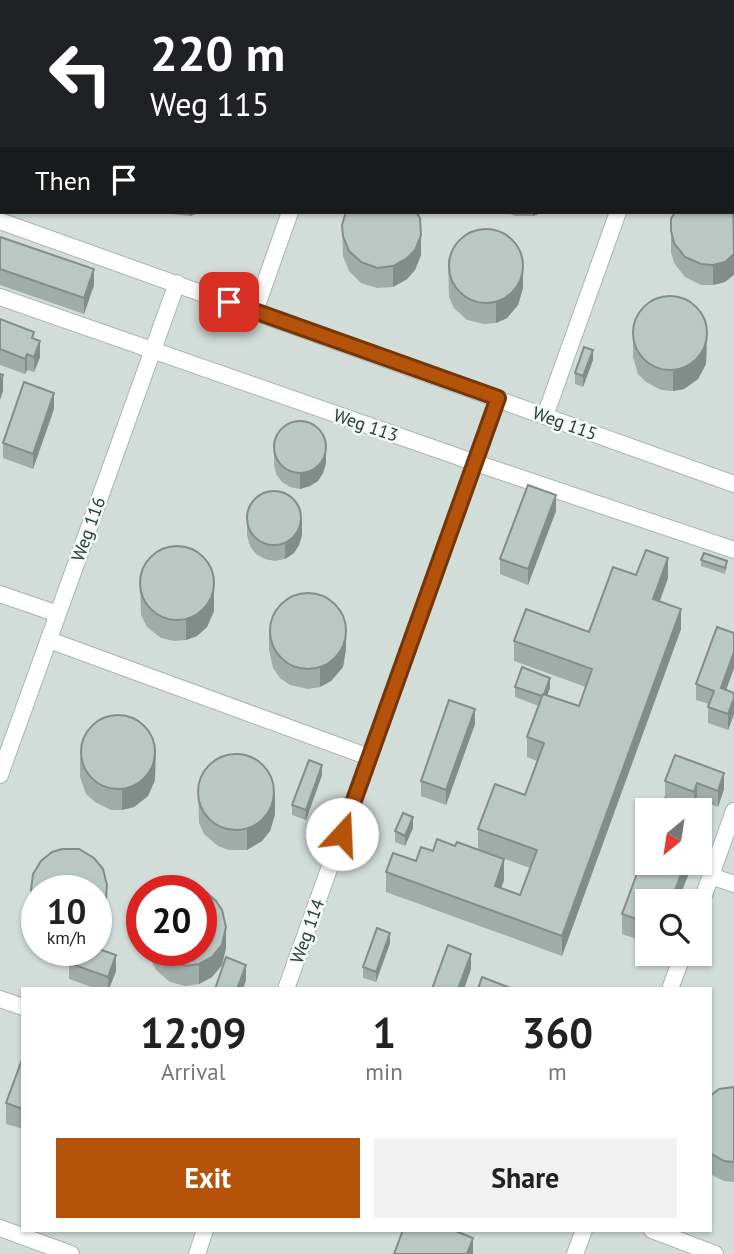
<!DOCTYPE html>
<html lang="en">
<head>
<meta charset="utf-8">
<style>
  :root { --surface:#fff; --page:#f2f2f2; --text:#222; --muted:#767676; --accent:#b45309 }
  body { margin:0; font-family:"PT Sans",sans-serif; background:var(--page); color:var(--text); height:100vh; display:flex; flex-direction:column; font-size:26px; white-space:nowrap }
  * { box-sizing:border-box; margin:0 }
  p { font-size:23px; color:var(--muted) }
  .icon { flex:none; width:38px; height:38px; fill:none; stroke:currentColor; stroke-width:2; stroke-linecap:round; stroke-linejoin:round }
  .map { position:relative; flex:1; overflow:hidden }
  .sheet { position:absolute; left:21px; top:987px; width:691px; height:245px; display:flex; flex-direction:column; background:var(--surface); border-radius:0px; box-shadow:0 2px 5px #0004 }
  .sheet>* { flex:none }
  .hud { position:absolute; left:0px; top:0px; width:735px; height:214px; box-shadow:0 2px 5px #0004; background:#202124; color:#fff; overflow:hidden }
  .needle { width:46px; rotate:210deg }
  .buttons { position:absolute; left:635px; top:798px; display:grid; gap:14px }
  .buttons a { display:grid; place-items:center; width:77px; height:77px; border-radius:0px; background:var(--surface); box-shadow:0 2px 5px #0004; font-size:35px }
  .speed { position:absolute; left:21px; top:875px; display:flex; gap:14px; font-size:35px; font-weight:700; text-align:center }
  .speed>* { display:grid; place-content:center; width:91px; height:91px; border-radius:50%; background:var(--surface); box-shadow:0 2px 5px #0004; line-height:1 }
  .speed small { font-size:18px; font-weight:400 }
  .speed .limit { border:10px solid #d22; background:#fff; color:#111 }
  .pin { position:absolute; display:grid; place-items:center; width:60px; height:60px; color:#fff; margin:-30px; border-radius:14px; box-shadow:0 4px 10px #0006 }
  .me { position:absolute; width:77px; margin:-38px; rotate:20deg; stroke-linejoin:round; filter:drop-shadow(0 0 5px #0008) }
  .turn { display:flex; align-items:center; gap:24px; height:147px; padding:0 35px; font-size:32px }
  .turn .icon { width:91px; height:91px; stroke-width:2.5 }
  .turn b { display:block; font-size:49px; line-height:60px }
  .then { display:flex; align-items:center; height:66px; padding:0 35px; background:#0003; gap:14px; font-size:26px }
  .eta { display:flex; justify-content:space-evenly; align-items:center; height:119px; text-align:center }
  .eta b { font-size:42px; font-weight:700; line-height:49px }
  .primary-button { display:flex; gap:14px; margin-top:auto; padding:14px 35px }
  .primary-button a { flex:1; height:80px; border-radius:0px; background:var(--accent); color:#fff; font-size:28px; font-weight:700; line-height:80px; text-align:center }
  .primary-button a+a { background:var(--page); color:var(--text) }
  .map>svg:first-child { display:block }
  .built { fill:#d2ddd9; fill-rule:evenodd }
  .lines { fill:none; stroke-linecap:round; stroke-linejoin:round }
  .minor-casing { stroke:#a7b5b0; stroke-width:18 }
  .minor { stroke:#fff; stroke-width:16 }
  .wall { fill:#a0aca8 }
  .shaded-wall { fill:#828c88 }
  .building { fill:#bac8c3; stroke:#828c88; stroke-width:2 }
  .route-casing { stroke:#753606; stroke-width:18 }
  .route { stroke:#b45309; stroke-width:12 }
  .labels { text-anchor:middle; dominant-baseline:central; stroke-width:5; stroke-linejoin:round; paint-order:stroke }
  .street-label { font-size:18px; fill:#243e38; stroke:#f5f9f7 }
</style>
</head>
<body>
<div class="map">
<svg width="734" height="1254" viewBox="0 0 734 1254">
  <rect width="100%" height="100%" fill="#e4ede9"/>
  <path class="built" d="M0,0H734V1254H0ZM2,2H733V212H2ZM648,810H700V863H648ZM37,891H96V950H37ZM142,891H201V950H142ZM648,901H700V954H648ZM23,989H710V1230H23Z"/>
  <g class="lines">
    <g class="minor-casing">
      <g id="minor">
        <polyline points="290,0 295,2"/>
        <polyline points="364,2 365,0"/>
        <polyline points="693,2 693,0"/>
        <polyline points="0,221 734,484"/>
        <polyline points="0,297 476,463 734,550"/>
        <polyline points="255,311 290,212"/>
        <polyline points="545,416 618,212"/>
        <polyline points="0,594 58,614"/>
        <polyline points="49,640 369,757"/>
        <polyline points="0,775 177,283"/>
        <polyline points="711,876 734,884"/>
        <polyline points="700,906 734,811"/>
        <polyline points="286,989 498,398"/>
        <polyline points="670,989 683,954"/>
        <polyline points="0,999 23,1007"/>
        <polyline points="0,1228 71,1254"/>
        <polyline points="652,1230 715,1254"/>
        <polyline points="197,1254 205,1230"/>
        <polyline points="575,1254 584,1230"/>
      </g>
    </g>
    <use href="#minor" class="minor"/>
  </g>
  <g class="wall">
    <polygon points="0,0 53,0 53,2 2,2 2,37 0,37"/>
    <polygon points="446,0 509,0 507,2 447,2"/>
    <polygon points="169,212 201,212 190,216 172,214"/>
    <polygon points="506,212 544,212 533,216 515,216"/>
    <polygon points="733,212 725,282 713,285 701,285 685,277 674,263 671,252 671,231"/>
    <polygon points="342,225 421,255 415,270 407,279 393,287 377,288 361,283 349,271 343,256"/>
    <polygon points="0,237 94,285 84,314 0,285"/>
    <polygon points="448,259 523,288 518,305 507,318 496,323 484,324 467,320 454,308 449,297"/>
    <polygon points="0,319 34,339 40,357 34,372 27,370 25,374 0,365"/>
    <polygon points="633,337 707,347 706,364 698,379 684,389 673,391 661,390 646,382 638,374 633,357"/>
    <polygon points="593,360 583,387 575,384 575,373"/>
    <polygon points="54,409 33,469 3,458 3,443"/>
    <polygon points="274,449 326,463 323,473 318,481 310,486 300,489 290,487 282,482 276,474 274,464"/>
    <polygon points="556,511 528,585 500,574 500,559"/>
    <polygon points="247,520 302,535 299,545 294,553 285,559 275,561 265,559 256,554 250,546 247,535"/>
    <polygon points="701,560 727,567 725,574 701,566"/>
    <polygon points="636,575 668,578 660,601 681,629 562,956 386,892 386,872 416,861 504,880 501,888 520,895 530,868 478,849 478,829 525,795 537,761 527,757 527,737 539,706 515,697 515,687 550,688 547,695 579,706 586,687 514,661 514,641 589,632"/>
    <polygon points="140,577 214,611 207,627 197,636 186,640 174,641 161,638 147,627 141,615"/>
    <polygon points="269,629 346,649 343,667 331,681 320,687 308,689 290,685 280,678 273,668 269,650"/>
    <polygon points="734,633 734,668 726,690 734,693 734,714 728,730 708,723 708,707 709,704 696,700 696,684"/>
    <polygon points="475,724 446,805 421,796 421,781"/>
    <polygon points="80,757 155,780 148,796 134,807 122,810 111,810 95,802 86,794 80,777"/>
    <polygon points="724,773 724,789 718,807 697,799 694,807 665,797 665,781"/>
    <polygon points="322,775 306,820 292,815 292,805"/>
    <polygon points="198,785 275,814 270,831 262,841 247,850 229,850 218,846 204,834 199,823"/>
    <polygon points="413,828 405,846 395,842 395,831"/>
    <polygon points="62,849 79,849 94,858 103,869 107,885 107,905 106,919 96,933 96,891 37,891 37,926 35,924 31,910 31,890 33,874 41,861 52,852"/>
    <polygon points="693,863 678,901 648,901 648,943 622,934 622,914"/>
    <polygon points="390,943 376,982 363,978 363,967"/>
    <polygon points="226,948 222,965 212,977 199,984 185,986 170,982 156,970 150,958 149,950 201,950"/>
    <polygon points="69,963 116,971 109,989 97,989 69,979"/>
    <polygon points="23,1057 23,1129 6,1124 6,1103"/>
    <polygon points="734,1087 734,1182 724,1181 710,1174 710,1096"/>
  </g>
  <g class="shaded-wall">
    <polygon points="490,0 509,0 507,2 490,2"/>
    <polygon points="2,115 2,135 0,136 0,116"/>
    <polygon points="190,212 201,212 190,216"/>
    <polygon points="533,212 544,212 533,216"/>
    <polygon points="421,235 421,255 415,270 407,279 393,287 393,266"/>
    <polygon points="734,254 734,275 725,282 713,285 713,265"/>
    <polygon points="523,268 523,288 518,305 507,318 496,323 496,303"/>
    <polygon points="94,269 94,285 84,314 84,298"/>
    <polygon points="707,326 706,364 698,379 684,389 673,391 673,371"/>
    <polygon points="40,341 40,357 34,372 34,357"/>
    <polygon points="593,350 593,360 583,387 583,376"/>
    <polygon points="27,354 27,370 25,374 25,359"/>
    <polygon points="3,375 3,391 0,400 0,385"/>
    <polygon points="54,393 54,409 33,469 33,454"/>
    <polygon points="326,448 326,463 323,473 318,481 310,486 300,489 300,473"/>
    <polygon points="556,495 556,511 528,585 528,569"/>
    <polygon points="302,519 302,535 299,545 294,553 285,559 285,544"/>
    <polygon points="668,558 668,578 653,619 653,599"/>
    <polygon points="214,590 214,611 207,627 197,636 186,640 186,620"/>
    <polygon points="681,609 681,629 562,956 562,936"/>
    <polygon points="346,628 346,649 343,667 331,681 320,687 320,667"/>
    <polygon points="734,652 734,668 721,704 721,688"/>
    <polygon points="550,678 550,688 543,707 543,697"/>
    <polygon points="734,698 734,714 728,730 728,714"/>
    <polygon points="475,709 475,724 446,805 446,790"/>
    <polygon points="156,748 155,780 148,796 134,807 122,810 122,790"/>
    <polygon points="322,765 322,775 306,820 306,810"/>
    <polygon points="724,773 724,789 718,807 718,791"/>
    <polygon points="697,783 697,799 694,807 694,792"/>
    <polygon points="275,794 275,814 270,831 262,841 247,850 247,829"/>
    <polygon points="704,812 704,833 700,843 700,823"/>
    <polygon points="413,817 413,828 405,846 405,836"/>
    <polygon points="504,859 504,880 495,906 495,886"/>
    <polygon points="685,863 693,863 678,901 671,901"/>
    <polygon points="107,885 107,905 106,919 96,933 96,913"/>
    <polygon points="226,927 226,948 222,965 212,977 199,984 199,964"/>
    <polygon points="390,933 390,943 376,982 376,972"/>
    <polygon points="471,954 471,969 464,989 458,989"/>
    <polygon points="116,955 116,971 109,989 108,989 108,977"/>
    <polygon points="246,965 246,980 243,989 237,989"/>
    <polygon points="473,1238 473,1254 467,1254"/>
  </g>
  <g class="building">
    <polygon points="0,0 47,0 46,2 2,2 2,17 0,17"/>
    <polygon points="81,0 153,0 154,2 80,2"/>
    <rect x="545" y="0" width="76" height="2"/>
    <polygon points="0,53 2,55 2,115 0,116"/>
    <polygon points="733,59 734,59 734,113 733,112"/>
    <polygon points="733,198 734,254 725,262 713,265 701,264 685,257 674,243 671,231 671,219 675,212 733,212"/>
    <polygon points="346,212 416,212 420,218 421,235 415,250 407,258 393,266 377,268 361,262 349,251 343,236 342,225"/>
    <circle cx="486" cy="266" r="37"/>
    <polygon points="0,237 94,269 84,298 0,269"/>
    <circle cx="670" cy="333" r="37"/>
    <polygon points="0,319 34,332 32,338 40,341 34,357 27,354 25,359 0,349"/>
    <polygon points="584,347 593,350 583,376 575,373"/>
    <polygon points="0,374 3,375 0,385"/>
    <polygon points="24,382 54,393 33,454 3,443"/>
    <circle cx="300" cy="447" r="26"/>
    <polygon points="528,485 556,495 528,569 500,559"/>
    <circle cx="274" cy="518" r="27"/>
    <circle cx="177" cy="583" r="37"/>
    <polygon points="646,550 668,558 653,599 681,609 562,936 386,872 393,853 416,861 421,847 433,851 437,839 455,846 457,842 504,859 495,886 520,895 537,850 478,829 495,784 525,795 544,743 527,737 543,694 579,706 592,669 514,641 526,609 589,632 613,567 636,575"/>
    <polygon points="704,553 727,561 725,568 701,560"/>
    <circle cx="308" cy="631" r="38"/>
    <polygon points="717,627 734,633 734,652 721,688 734,693 734,698 728,714 708,707 714,691 696,684"/>
    <polygon points="522,667 550,678 544,694 543,694 542,696 515,687"/>
    <polygon points="449,700 475,709 446,790 421,781"/>
    <circle cx="118" cy="752" r="37"/>
    <circle cx="236" cy="792" r="38"/>
    <polygon points="675,755 724,773 718,791 697,783 694,792 665,781"/>
    <polygon points="309,760 322,765 306,810 292,805"/>
    <polygon points="665,798 699,810 660,810"/>
    <polygon points="700,811 704,812 700,823"/>
    <polygon points="403,813 413,817 405,836 395,831"/>
    <polygon points="648,844 648,863 685,863 671,901 648,901 648,923 622,914"/>
    <polygon points="62,849 79,849 94,858 103,869 107,885 106,898 96,913 96,891 37,891 37,905 35,904 31,890 33,874 41,861 52,852"/>
    <polygon points="193,888 200,891 174,891 177,889"/>
    <polygon points="201,891 207,893 216,901 222,910 226,927 222,945 212,957 199,964 185,966 170,961 157,950 201,950"/>
    <polygon points="377,928 390,933 376,972 363,967"/>
    <polygon points="448,945 471,954 458,989 432,989"/>
    <polygon points="96,948 116,955 108,977 69,963 74,950 96,950"/>
    <polygon points="226,957 246,965 237,989 215,989"/>
    <polygon points="482,977 513,989 478,989"/>
    <polygon points="23,1057 23,1109 6,1103"/>
    <polygon points="734,1087 734,1162 724,1161 710,1153 710,1096 719,1089"/>
    <polygon points="403,1230 453,1230 473,1238 467,1254 394,1254"/>
  </g>
  <g class="lines">
    <g class="route-casing">
      <polyline id="route" points="229,302 498,398 342,834"/>
    </g>
    <use href="#route" class="route"/>
  </g>
  <g class="labels">
    <g class="street-label">
      <text transform="translate(565 423) rotate(20)">Weg 115</text>
      <text transform="translate(366 425) rotate(19)">Weg 113</text>
      <text transform="translate(88 529) rotate(-70)">Weg 116</text>
      <text transform="translate(307 931) rotate(-70)">Weg 114</text>
    </g>
  </g>
</svg>
<div class="buttons">
<a><svg class="needle" viewBox="-14 -14 28 28"><path d="M0-13l5 13h-10z" fill="#e53935"/><path d="M0 13l5-13h-10z" fill="#767676"/></svg></a>
<a><svg class="icon" aria-label="search" viewBox="0 0 24 24"><circle cx="10" cy="10" r="6"/><path d="M15 15l6 6"/></svg></a>
</div>
<div class="speed"><div>10<small>km/h</small></div><div class="limit">20</div></div>
<div class="pin" style="left:229px;top:302px;background:#d93025"><svg class="icon" aria-label="arrive" viewBox="0 0 24 24"><path d="M6 21V4h12l-3 4 3 4H6"/></svg></div>
<svg class="me" style="left:342px;top:834px" viewBox="-20 -20 40 40"><circle r="19" fill="#fff"/><path d="M0-13L10 11 0 6-10 11z" fill="#b45309"/></svg>
<div class="hud">
<div class="turn"><svg class="icon" aria-label="left" viewBox="0 0 24 24"><path d="M17 20v-9H6M10 6l-5 5 5 5"/></svg><div><b>220 m</b>Weg 115</div></div>
<div class="then">Then<svg class="icon" aria-label="arrive" viewBox="0 0 24 24"><path d="M6 21V4h12l-3 4 3 4H6"/></svg></div>
</div>
<section class="sheet">
<div class="eta">
<div><b>12:09</b><p>Arrival</p></div>
<div><b>1</b><p>min</p></div>
<div><b>360</b><p>m</p></div>
</div>
<div class="primary-button"><a>Exit</a><a>Share</a></div>
</section>
</div>
</body>
</html>
